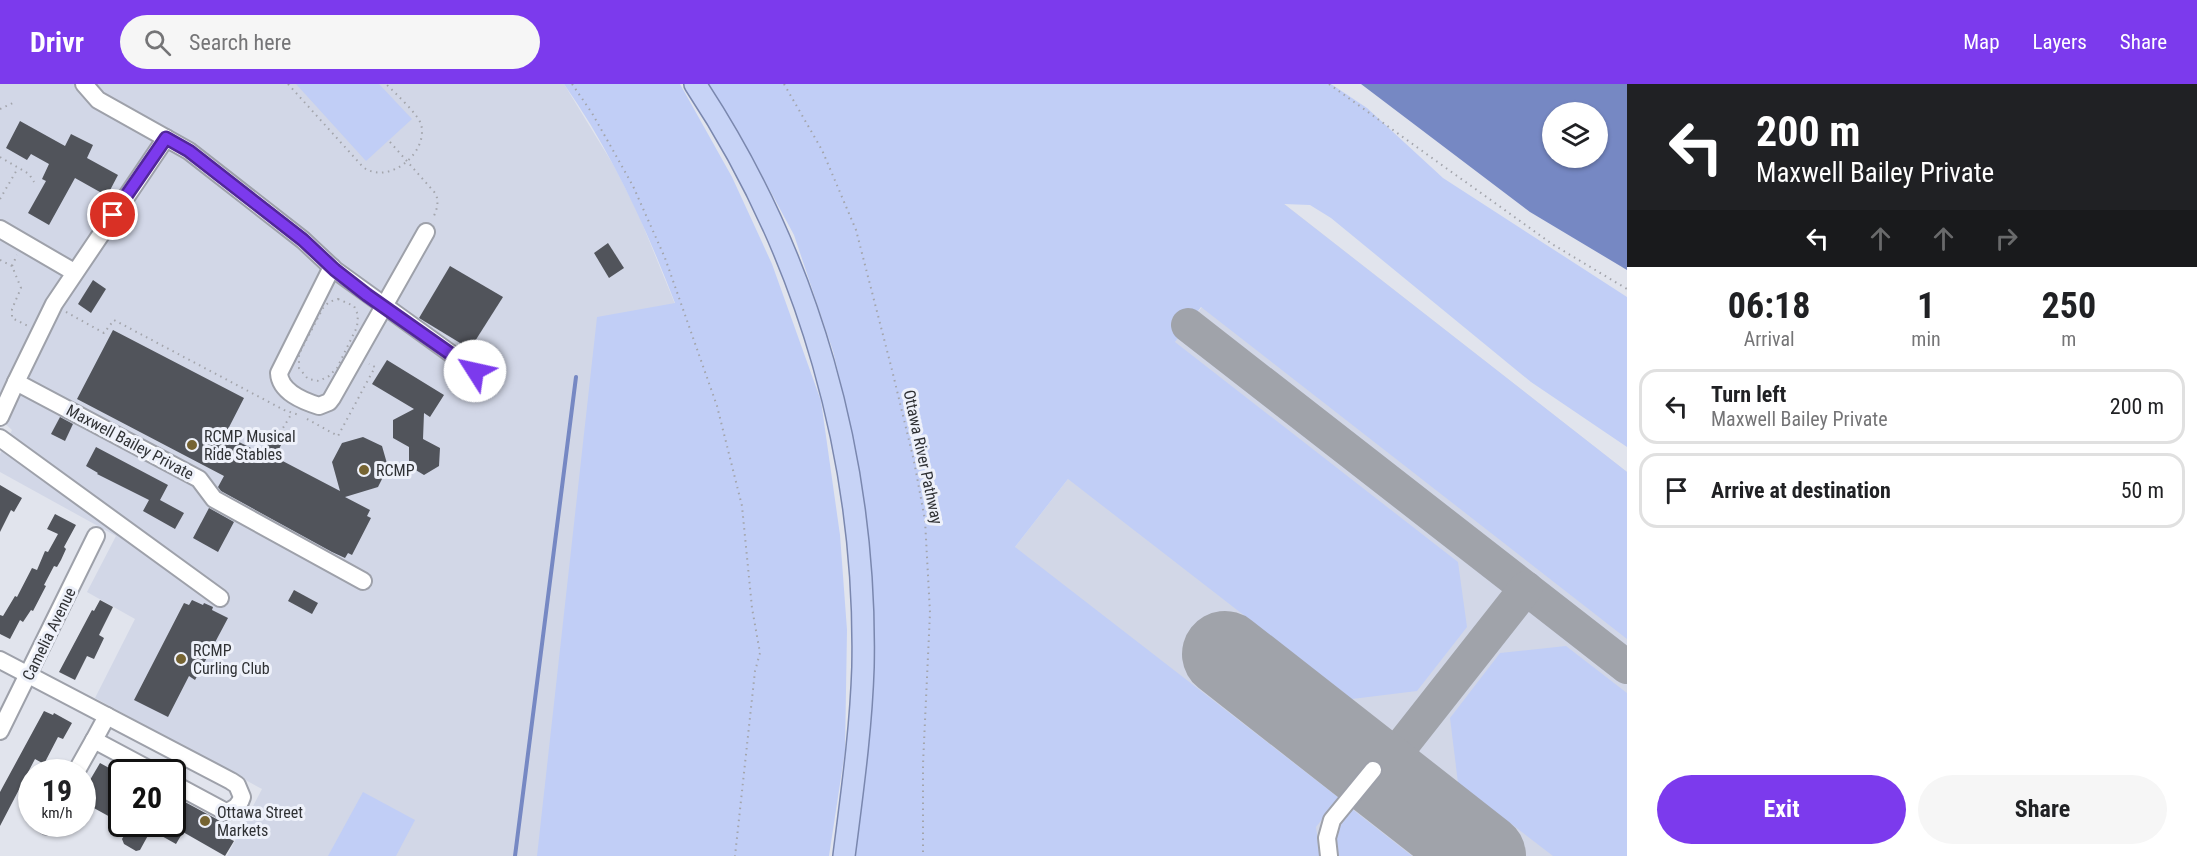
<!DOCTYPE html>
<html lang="en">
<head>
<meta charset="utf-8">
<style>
  :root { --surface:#fff; --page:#f6f6f6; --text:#202124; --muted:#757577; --line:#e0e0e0; --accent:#7c3aed }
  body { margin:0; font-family:"Roboto Condensed",sans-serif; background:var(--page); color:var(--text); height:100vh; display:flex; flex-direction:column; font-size:22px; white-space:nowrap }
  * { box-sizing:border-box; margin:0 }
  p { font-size:20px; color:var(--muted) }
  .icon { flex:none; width:33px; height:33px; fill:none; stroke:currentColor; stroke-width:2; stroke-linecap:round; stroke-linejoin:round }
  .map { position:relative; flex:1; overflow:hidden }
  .side { display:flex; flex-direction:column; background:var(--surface); width:570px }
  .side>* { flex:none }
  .top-card { background:#202124; color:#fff; overflow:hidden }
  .controls { position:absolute; left:1542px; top:18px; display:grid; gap:12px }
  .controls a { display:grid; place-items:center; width:66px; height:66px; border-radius:50%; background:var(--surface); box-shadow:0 2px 4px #0004; font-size:30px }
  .speed { position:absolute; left:18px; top:675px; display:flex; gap:12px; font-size:30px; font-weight:700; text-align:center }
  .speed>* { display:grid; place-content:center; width:78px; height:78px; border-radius:50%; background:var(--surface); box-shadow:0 2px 4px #0004; line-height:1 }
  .speed small { font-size:15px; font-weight:400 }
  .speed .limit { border:3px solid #111; border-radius:9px; background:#fff; color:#111 }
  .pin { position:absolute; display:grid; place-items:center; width:51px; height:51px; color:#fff; margin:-26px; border:3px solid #fff; border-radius:50%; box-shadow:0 2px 6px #0007 }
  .me { position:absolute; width:66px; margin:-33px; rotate:305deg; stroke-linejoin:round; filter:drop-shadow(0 0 4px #0008) }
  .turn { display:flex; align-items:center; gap:21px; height:126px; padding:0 30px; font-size:27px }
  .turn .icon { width:78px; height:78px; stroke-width:2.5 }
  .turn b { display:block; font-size:42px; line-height:51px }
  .lanes { display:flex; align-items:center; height:57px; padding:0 30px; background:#0003; justify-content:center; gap:30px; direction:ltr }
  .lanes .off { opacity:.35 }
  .eta { display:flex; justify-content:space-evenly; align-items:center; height:102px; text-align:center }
  .eta b { font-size:36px; font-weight:700; line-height:42px }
  .action { display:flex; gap:12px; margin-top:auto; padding:12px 30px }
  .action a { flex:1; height:69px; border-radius:36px; background:var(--accent); color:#fff; font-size:24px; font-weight:700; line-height:69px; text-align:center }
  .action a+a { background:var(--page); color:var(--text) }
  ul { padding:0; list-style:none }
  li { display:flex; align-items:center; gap:18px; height:75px; margin:0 12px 9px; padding:0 18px; border:3px solid var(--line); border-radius:18px }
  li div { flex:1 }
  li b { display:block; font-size:22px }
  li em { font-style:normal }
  header { display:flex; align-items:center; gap:36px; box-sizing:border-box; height:84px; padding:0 30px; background:var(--accent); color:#fff }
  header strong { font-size:28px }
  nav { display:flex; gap:33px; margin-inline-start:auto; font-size:21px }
  .search { width:420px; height:54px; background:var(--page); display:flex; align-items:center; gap:15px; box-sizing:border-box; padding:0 21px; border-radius:33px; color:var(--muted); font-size:22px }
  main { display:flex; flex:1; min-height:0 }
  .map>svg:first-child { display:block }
  .built { fill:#d2d7e7 }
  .green { fill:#c1cef6 }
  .water { fill:#7688c3; fill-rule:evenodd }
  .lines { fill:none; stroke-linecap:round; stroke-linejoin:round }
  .stream { stroke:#7688c3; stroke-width:4 }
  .taxiway { stroke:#a0a3aa; stroke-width:34 }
  .runway { stroke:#a0a3aa; stroke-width:86 }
  .building { fill:#51545b }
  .minor-casing { stroke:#9ea1aa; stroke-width:20 }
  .major-casing { stroke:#7a87ae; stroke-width:24 }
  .path { stroke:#a3a5ac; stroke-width:2; stroke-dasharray:1.5 4.5; stroke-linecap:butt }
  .minor { stroke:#fff; stroke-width:16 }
  .major { stroke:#c7d3f6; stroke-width:21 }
  .route-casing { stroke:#51269a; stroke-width:15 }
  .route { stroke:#7c3aed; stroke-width:10 }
  .poi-dot { fill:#766432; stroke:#eef1fa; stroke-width:2 }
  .labels { text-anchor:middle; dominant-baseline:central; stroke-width:6; stroke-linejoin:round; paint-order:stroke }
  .poi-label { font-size:16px; fill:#2f3134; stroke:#eef1fa; text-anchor:start }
  .street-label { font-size:16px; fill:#2f3134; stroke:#eef1fa }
</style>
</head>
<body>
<header>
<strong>Drivr</strong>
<div class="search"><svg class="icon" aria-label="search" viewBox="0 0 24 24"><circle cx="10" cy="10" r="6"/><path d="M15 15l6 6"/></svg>Search here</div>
<nav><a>Map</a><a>Layers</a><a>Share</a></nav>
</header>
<main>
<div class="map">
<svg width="1627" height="772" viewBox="0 0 1627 772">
  <rect width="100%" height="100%" fill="#e1e4ed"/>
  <g class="built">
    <polygon points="0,0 564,0 614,82 637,127 675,220 729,772 227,772 262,705 95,614 135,535 87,508 116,452 0,388 0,370 12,346 0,335"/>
    <polygon points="1283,119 1627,388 1627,772 1150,772 1015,463"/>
  </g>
  <g class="green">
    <polygon points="296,0 379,0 412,35 366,77"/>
    <path d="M564,0H680L732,93L772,180L821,317L840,451L847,546L845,667L829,772H537L597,233L675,219C646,143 611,67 564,0Z"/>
    <polygon points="707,0 1331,0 1367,24 1443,94 1627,213 1627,363 1531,298 1331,134 1310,121 1284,120 1627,388 1627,555 1201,223 1175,258 1458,478 1467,543 1417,607 1352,615 1068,395 1015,463 1339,714 1316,743 1320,772 856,772 872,526 869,465 862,403 847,325 833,267 794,151 737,45"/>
    <polygon points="1566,562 1627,609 1627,772 1553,772 1458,699 1450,634 1500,569"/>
    <polygon points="363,708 415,736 396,772 328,772"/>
    <path d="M1352,725L1412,772H1337C1334,750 1339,742 1352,725Z"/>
  </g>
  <path class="water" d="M1361,0H1627V186L1530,128ZM1552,28H1598V74H1552Z"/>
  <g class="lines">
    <polyline class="stream" points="515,772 576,293"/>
    <g class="taxiway">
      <polyline points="1188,241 1627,583"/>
      <path d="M1418,721C1403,699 1395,687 1404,659L1526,504"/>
    </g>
    <polyline class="runway" points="1225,570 1483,772"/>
  </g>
  <g class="building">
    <polygon points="20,37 65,62 71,50 93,61 87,74 118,91 107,112 75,94 49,141 28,129 46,97 42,95 49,80 31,70 27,76 6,64"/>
    <polygon points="608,159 624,184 609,194 594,169"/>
    <polygon points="450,182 503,213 470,265 419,234"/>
    <polygon points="93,196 106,205 91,229 78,220"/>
    <polygon points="113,246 244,314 225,351 263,370 271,354 282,359 275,373 340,407 332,378 342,359 363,353 382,362 388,383 378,403 345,413 370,426 367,432 371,434 352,471 348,469 345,474 332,468 221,407 218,403 224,392 77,315"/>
    <polygon points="387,276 444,311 430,333 424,329 423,355 440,364 439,382 424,391 409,382 409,363 393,354 393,336 414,325 372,300"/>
    <polygon points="60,333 73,340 65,357 51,350"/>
    <polygon points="96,363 168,401 160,416 184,429 175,445 143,427 149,416 97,390 98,389 86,382"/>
    <polygon points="0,401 22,414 14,428 11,426 0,448"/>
    <polygon points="209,424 234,438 218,468 193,454"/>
    <polygon points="55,430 76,441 64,463 66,465 61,476 57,483 54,482 44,501 46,502 33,527 31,526 23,538 20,536 10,555 0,550 0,531 3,532 15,512 17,513 32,484 37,486 45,467 48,468 58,450 47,445"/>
    <polygon points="294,506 318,519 312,530 288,517"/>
    <polygon points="100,516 113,523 99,551 104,554 94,575 87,572 75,596 59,588 92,526 94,527"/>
    <polygon points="192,516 203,521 204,519 213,523 212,526 228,534 195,596 189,592 168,633 134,616 184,519 189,521"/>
    <polygon points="44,627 53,631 54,629 72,639 63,655 58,653 44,680 35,675 0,742 0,708"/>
    <polygon points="100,679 122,691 122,733 115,729 112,734 92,723 95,718 82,711 82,696 85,693 90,696"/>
    <polygon points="172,711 222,738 216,748 234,757 225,772 183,748 176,760 151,746 140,766 136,767 124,760 122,755 131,740 172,740"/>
  </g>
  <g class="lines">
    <g class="minor-casing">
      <g id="minor">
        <polyline points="84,0 98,16 189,67 303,156 335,186 475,287"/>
        <polyline points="166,54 54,220 16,298 199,395 214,415 363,497"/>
        <polyline points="0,145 74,188"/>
        <path d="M332,183L279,289C280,308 303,317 319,322L329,318L332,314L426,148"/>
        <polyline points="0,333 16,298"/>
        <polyline points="0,354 220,514"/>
        <path d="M0,576L231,697L237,701L242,713C239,722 235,725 226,728L172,699"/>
        <polyline points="107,632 94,656 154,688"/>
        <polyline points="0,647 96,452"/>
        <polyline points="76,688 94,656"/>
        <polyline points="47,742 49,740"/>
        <polyline points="1329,772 1327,754 1332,736 1373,686"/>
      </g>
    </g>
    <g class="major-casing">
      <path id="major" d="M695,0C809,172 867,377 863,583C861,646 852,709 844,772"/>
    </g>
    <g class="path">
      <path d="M288,0L363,83C388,102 429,69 421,40C417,29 395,9 386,0"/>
      <polyline points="572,0 592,29 633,102 665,174 717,322 742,422 752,524 760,569 755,587 735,772"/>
      <polyline points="784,0 822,66 856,146 892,286 914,377 925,436 930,529 923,680 923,772"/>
      <polyline points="1329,0 1552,160 1627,205"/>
      <polyline points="0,25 15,18"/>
      <path d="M390,58L436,110C439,120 437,125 433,134"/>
      <polyline points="0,73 29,90 34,98"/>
      <polyline points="0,115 18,84"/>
      <polyline points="0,176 12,182 21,204 12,225 12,234 28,242"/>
      <polyline points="12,182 17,171"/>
      <polygon points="338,215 354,222 358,231 357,243 337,284 329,292 319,297 308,295 299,284 299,270 323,224 329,218"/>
      <polyline points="66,228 104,249 114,236 284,326 299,331"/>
      <polyline points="307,335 338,352 375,283 369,280"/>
      <polyline points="280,349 292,329"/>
    </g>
    <use href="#minor" class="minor"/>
    <use href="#major" class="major"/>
  </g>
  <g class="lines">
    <g class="route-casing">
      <polyline id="route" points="113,131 166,54 189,67 303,156 335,186 367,211 475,287"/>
    </g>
    <use href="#route" class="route"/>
  </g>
  <g class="poi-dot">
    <circle cx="192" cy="361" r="6"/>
    <circle cx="364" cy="386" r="6"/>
    <circle cx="181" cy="575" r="6"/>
    <circle cx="205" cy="737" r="6"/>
  </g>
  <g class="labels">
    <g class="poi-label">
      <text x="204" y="352">RCMP Musical<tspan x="204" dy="18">Ride Stables</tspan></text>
      <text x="376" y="386">RCMP</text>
      <text x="193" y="566">RCMP<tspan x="193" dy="18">Curling Club</tspan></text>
      <text x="217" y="728">Ottawa Street<tspan x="217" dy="18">Markets</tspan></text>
    </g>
    <g class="street-label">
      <text transform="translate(130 358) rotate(28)">Maxwell Bailey Private</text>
      <text transform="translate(923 373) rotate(78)">Ottawa River Pathway</text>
      <text transform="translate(49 550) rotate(-64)">Camelia Avenue</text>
    </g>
  </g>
</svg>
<div class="controls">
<a><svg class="icon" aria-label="layers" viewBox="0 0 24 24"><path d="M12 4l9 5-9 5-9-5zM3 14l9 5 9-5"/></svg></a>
</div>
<div class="speed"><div>19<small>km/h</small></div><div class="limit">20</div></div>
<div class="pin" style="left:113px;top:131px;background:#d93025"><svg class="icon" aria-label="arrive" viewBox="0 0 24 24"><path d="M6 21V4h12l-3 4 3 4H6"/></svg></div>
<svg class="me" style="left:475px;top:287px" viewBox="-20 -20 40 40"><circle r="19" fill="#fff"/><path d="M0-13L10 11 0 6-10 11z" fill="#7c3aed"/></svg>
</div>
<section class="side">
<div class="top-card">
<div class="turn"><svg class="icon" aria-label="left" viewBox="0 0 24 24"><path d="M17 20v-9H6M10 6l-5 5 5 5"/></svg><div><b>200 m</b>Maxwell Bailey Private</div></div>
<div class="lanes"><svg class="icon" aria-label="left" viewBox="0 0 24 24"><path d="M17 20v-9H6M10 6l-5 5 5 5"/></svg><svg class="icon off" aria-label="ahead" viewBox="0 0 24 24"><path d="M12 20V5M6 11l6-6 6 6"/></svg><svg class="icon off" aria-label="ahead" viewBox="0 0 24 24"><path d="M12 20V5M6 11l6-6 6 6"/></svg><svg class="icon off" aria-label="right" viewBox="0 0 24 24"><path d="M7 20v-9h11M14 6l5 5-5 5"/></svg></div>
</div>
<div class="eta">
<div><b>06:18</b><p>Arrival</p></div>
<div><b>1</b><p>min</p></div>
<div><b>250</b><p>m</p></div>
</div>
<ul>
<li><svg class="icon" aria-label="left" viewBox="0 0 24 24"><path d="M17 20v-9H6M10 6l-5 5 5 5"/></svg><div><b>Turn left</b><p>Maxwell Bailey Private</p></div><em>200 m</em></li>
<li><svg class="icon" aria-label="arrive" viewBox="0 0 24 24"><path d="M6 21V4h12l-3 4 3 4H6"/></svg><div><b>Arrive at destination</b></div><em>50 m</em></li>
</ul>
<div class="action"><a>Exit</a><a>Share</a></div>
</section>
</main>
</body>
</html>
